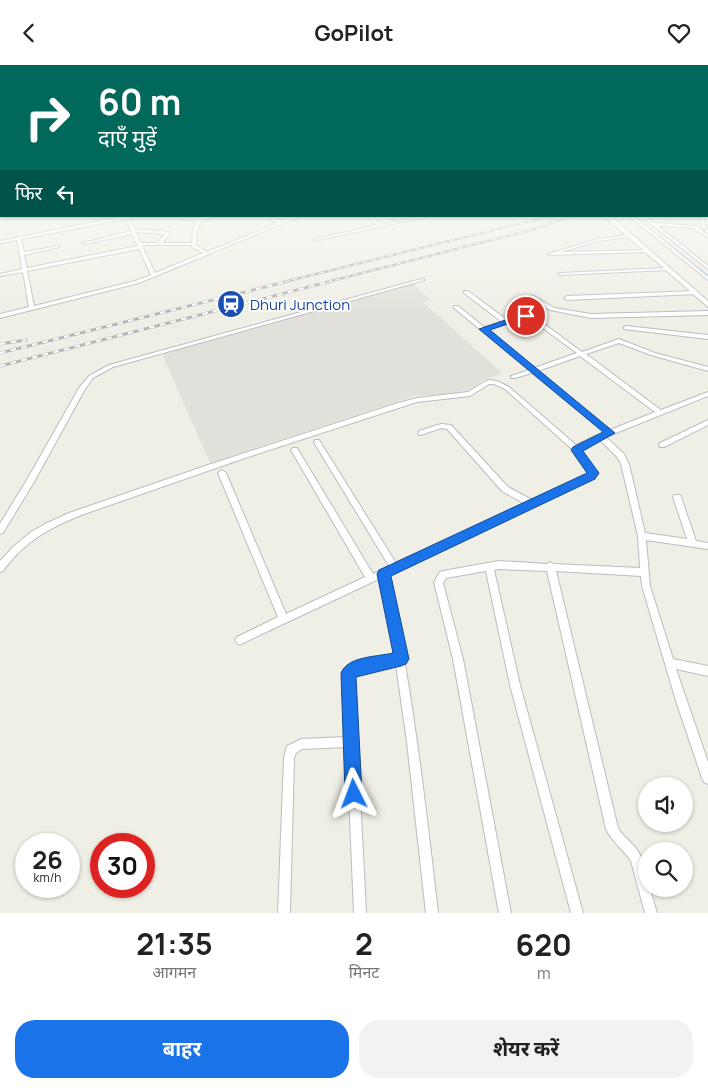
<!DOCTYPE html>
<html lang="hi">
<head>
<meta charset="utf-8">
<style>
  :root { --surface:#fff; --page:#f2f2f2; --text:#222; --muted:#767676; --accent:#1a73e8 }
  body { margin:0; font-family:Manrope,"Noto Sans Devanagari",sans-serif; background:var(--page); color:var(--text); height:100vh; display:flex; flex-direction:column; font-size:19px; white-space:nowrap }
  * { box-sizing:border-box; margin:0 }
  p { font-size:16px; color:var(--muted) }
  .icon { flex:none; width:28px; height:28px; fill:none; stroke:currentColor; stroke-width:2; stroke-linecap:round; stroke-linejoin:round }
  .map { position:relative; height:848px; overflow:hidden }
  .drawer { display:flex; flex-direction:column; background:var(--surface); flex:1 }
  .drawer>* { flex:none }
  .banner { position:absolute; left:0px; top:0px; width:709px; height:152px; box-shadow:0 1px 4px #0004; background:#00695c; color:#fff; overflow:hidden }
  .controls { position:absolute; left:638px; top:712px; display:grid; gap:10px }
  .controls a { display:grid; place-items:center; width:55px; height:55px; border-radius:50%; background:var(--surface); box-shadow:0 1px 4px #0004; font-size:25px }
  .speed { position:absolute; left:15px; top:768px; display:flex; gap:10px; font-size:25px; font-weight:700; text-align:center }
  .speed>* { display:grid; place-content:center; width:65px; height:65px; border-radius:50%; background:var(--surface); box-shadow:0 1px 4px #0004; line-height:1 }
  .speed small { font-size:12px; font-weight:400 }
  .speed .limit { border:8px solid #d22; background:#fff; color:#111 }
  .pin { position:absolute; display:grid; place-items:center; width:42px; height:42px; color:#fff; margin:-21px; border:2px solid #fff; border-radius:50%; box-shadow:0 1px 5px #0007 }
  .me { position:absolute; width:55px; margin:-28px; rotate:357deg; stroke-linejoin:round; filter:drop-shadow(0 0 4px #0008) }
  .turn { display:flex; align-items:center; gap:18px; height:105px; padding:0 15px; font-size:22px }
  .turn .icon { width:65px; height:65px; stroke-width:2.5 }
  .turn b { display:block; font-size:35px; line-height:42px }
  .then { display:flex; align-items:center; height:48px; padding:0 15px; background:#0003; gap:10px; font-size:19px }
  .eta { display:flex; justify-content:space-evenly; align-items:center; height:85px; text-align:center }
  .eta b { font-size:30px; font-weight:700; line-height:35px }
  .action { display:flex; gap:10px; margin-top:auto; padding:10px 15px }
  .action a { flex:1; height:58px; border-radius:20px; background:var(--accent); color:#fff; font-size:20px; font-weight:700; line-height:58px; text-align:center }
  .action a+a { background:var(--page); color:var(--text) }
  header { display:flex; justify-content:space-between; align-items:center; height:65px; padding:0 15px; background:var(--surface); font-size:22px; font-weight:700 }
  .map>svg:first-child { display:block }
  .industrial { fill:#e1e0da }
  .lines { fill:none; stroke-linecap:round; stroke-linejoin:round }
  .stream { stroke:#a7cdff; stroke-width:1 }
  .minor-casing { stroke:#babcc1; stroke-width:2 }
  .tertiary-casing { stroke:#babcc1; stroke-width:2 }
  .minor { fill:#fff; fill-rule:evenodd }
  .tertiary { fill:#fff; fill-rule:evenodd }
  .rail-far1-casing { stroke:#b6b7b7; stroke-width:2.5 }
  .rail-casing { stroke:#b6b7b7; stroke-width:3 }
  .rail-far1 { stroke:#fff; stroke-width:1; stroke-dasharray:4.5; stroke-linecap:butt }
  .rail { stroke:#fff; stroke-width:2; stroke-dasharray:5.5; stroke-linecap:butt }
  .route { fill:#1a73e8; stroke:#114b97 }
  .labels { text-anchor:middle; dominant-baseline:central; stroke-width:4; stroke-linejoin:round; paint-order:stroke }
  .far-transit-label { font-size:15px; fill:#164399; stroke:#fff; text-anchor:start }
</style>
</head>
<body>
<header><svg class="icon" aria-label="back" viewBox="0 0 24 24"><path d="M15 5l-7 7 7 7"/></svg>GoPilot<svg class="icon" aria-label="heart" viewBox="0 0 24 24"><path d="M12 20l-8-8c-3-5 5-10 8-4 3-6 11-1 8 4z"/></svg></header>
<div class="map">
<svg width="708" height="848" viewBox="0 0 708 848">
  <rect width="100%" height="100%" fill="#f0efe6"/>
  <polygon class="industrial" points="413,219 431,235 423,237 502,308 482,316 475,322 459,328 414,331 210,398 162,289"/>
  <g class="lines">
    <polyline class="stream" points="664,175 708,210"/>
    <g class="minor-casing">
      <g id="minor">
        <rect x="0" y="133" width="1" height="3"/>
        <polygon points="1,150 1,151 5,151 0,153 0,151"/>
        <path d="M124,151H134L129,153L135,164L170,167V169L162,178H192L193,165L197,155H184L179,151H184L185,153L220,151L202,155L197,165L196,180L207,187L278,158L273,156L270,151H274L276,154L282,156L295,151H301L139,218L0,253V249L29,242L23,207L0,211V209L22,204L17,175L0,178V176ZM126,154L131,166L83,178L85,179L132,169L138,181L27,203L24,190L60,182L58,181L24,187L21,174ZM136,167L165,169L157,178H141ZM142,180H192V182L203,188L155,208L143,183L144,182ZM139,184L151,210L135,216L34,241L27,206Z"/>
        <polygon points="367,151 372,151 381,160 421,151 430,151 314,176 312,175 377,160"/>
        <polygon points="629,151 634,151 708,212 708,215"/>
        <polygon points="641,151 646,151 654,158 696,161 708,170 708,173 693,163 658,161 708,201 708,204"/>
        <polygon points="699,151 703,151 706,164 702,163"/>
        <polygon points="629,170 631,170 631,172 598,176 561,187 646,185 648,186 648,187 550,190 548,189 598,174"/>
        <polygon points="666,203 668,204 668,205 560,210 558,209 560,208"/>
        <polygon points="421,214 425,215 113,302 93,313 85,324 34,417 3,468 0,469 0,459 28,413 79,323 89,311 109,300"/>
        <path d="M464,226H468L507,255L526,249L532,250L582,287L619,274L655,288L708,302V306L651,290L619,278L586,289L661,345L708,327V331L606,372L624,389L629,399L645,468L687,474L673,432L674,430H680L681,432L696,476L708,478V484L646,475L650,521L673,594L708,601V611L676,604L708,697V719L704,717L702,713L676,636L642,521L641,511L556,506L618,763C622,770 629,775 634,781C645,793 646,809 646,824H650L657,848H645L631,796C623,784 612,777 606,764L547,506L499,504L494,505L520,620L583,848H571L510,620L486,506L446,513L443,518L463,594L511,848H499L453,594L434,517L440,507L443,506L499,496L547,499L550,497L553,499L640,503L638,471L621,399L618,393L600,375L581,383V388L597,409L594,413L388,510C412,621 425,734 438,848H426L407,677L396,600L358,607L354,611L366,848H354L347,682L302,684L296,688L294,693L290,848H278L284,693L287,681L301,674L347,672L344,609C346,604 350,600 355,598L395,590L381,513L243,578L240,580L237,578L235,575L237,572L278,552L218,408L222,405L226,408L286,549L365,512L291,385L293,383H297L373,509L389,501L315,379L314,377L315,375H319L396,498L525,439L502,426L447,364L441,363L421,370H419L418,368L419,366L441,359L451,360L508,422L532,435L589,409L575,390L574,386L505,324L494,319H489L470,331L417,337L245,393L87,448C54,460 24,476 3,506L0,507V496L13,482L31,467L45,459L69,448L208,400L398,338L417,333L468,327L488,315L497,316L509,322L576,380L605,367L532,308L515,313H511V311L529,305L454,243V241H458L484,262L502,257L464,228ZM526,253H529L577,288L534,303L487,265ZM580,291L655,347L610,365L538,306Z"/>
        <polygon points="695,226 697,227 697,229 567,235 564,233 567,231"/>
        <polygon points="534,231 554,243 591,249 708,246 708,250 591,253 550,245 532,234 532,232"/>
        <polygon points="626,261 708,270 708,274 624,264 624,262"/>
        <polygon points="708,355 708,360 664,382 660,382 659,380 660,378"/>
      </g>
    </g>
    <g class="tertiary-casing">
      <polygon id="tertiary" points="604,151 611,151 708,236 708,242"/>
    </g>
    <use href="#minor" class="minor"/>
    <use href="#tertiary" class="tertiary"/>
    <g class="rail-far1-casing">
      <g id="rail-far1">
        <polyline points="284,217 550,151"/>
        <polyline points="327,217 531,165 572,151"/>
      </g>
    </g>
    <g class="rail-casing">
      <g id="rail">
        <polyline points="0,279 26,275"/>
        <polyline points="0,288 289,216"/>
        <polyline points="0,301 332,216"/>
      </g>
    </g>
    <use href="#rail-far1" class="rail-far1"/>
    <use href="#rail" class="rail"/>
  </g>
  <linearGradient id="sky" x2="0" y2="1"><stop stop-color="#8ebef1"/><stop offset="0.53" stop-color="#f8f8f4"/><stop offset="1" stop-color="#f8f8f4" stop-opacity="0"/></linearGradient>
  <rect width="708" height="251" fill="url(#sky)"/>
  <path class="route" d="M523,249L530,251L490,265L615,368L583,386L599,408L595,414L391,511L409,594L406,599L401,601L356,612L362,729L360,735L354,737L348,735L345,729L341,608C348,591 376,592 393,588L377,509L379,505L587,408L571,385L573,382L603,367L479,264Z"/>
  <defs>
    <g id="station-disc" transform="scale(1.4375)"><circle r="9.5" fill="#1a4fb4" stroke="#fff"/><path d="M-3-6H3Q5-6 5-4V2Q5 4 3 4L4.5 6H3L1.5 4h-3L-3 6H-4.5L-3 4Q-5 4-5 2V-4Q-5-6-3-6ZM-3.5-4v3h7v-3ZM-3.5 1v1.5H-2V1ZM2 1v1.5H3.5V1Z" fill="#fff"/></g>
  </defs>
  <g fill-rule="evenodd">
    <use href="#station-disc" x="231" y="239"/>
  </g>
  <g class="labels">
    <g class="far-transit-label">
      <text x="250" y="239">Dhuri Junction</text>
    </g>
  </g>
</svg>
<div class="controls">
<a><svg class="icon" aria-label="sound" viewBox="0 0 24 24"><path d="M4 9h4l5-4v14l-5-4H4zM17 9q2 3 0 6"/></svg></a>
<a><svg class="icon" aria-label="search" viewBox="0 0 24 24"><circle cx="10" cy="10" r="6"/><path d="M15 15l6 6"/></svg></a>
</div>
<div class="speed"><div>26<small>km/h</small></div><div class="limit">30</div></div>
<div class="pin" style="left:526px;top:251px;background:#d93025"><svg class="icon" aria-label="arrive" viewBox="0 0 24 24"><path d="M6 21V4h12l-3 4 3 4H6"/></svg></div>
<svg class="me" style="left:354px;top:729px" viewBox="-20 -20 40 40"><path d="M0-17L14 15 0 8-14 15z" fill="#1a73e8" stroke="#fff" stroke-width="4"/></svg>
<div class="banner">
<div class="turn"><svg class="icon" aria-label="right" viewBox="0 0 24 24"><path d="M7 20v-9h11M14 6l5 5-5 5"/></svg><div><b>60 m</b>दाएँ मुड़ें</div></div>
<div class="then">फिर<svg class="icon" aria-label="left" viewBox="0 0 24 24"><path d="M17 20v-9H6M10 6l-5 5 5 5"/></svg></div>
</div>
</div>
<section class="drawer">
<div class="eta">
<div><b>21:35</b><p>आगमन</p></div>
<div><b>2</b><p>मिनट</p></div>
<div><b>620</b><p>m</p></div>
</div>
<div class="action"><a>बाहर</a><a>शेयर करें</a></div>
</section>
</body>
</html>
